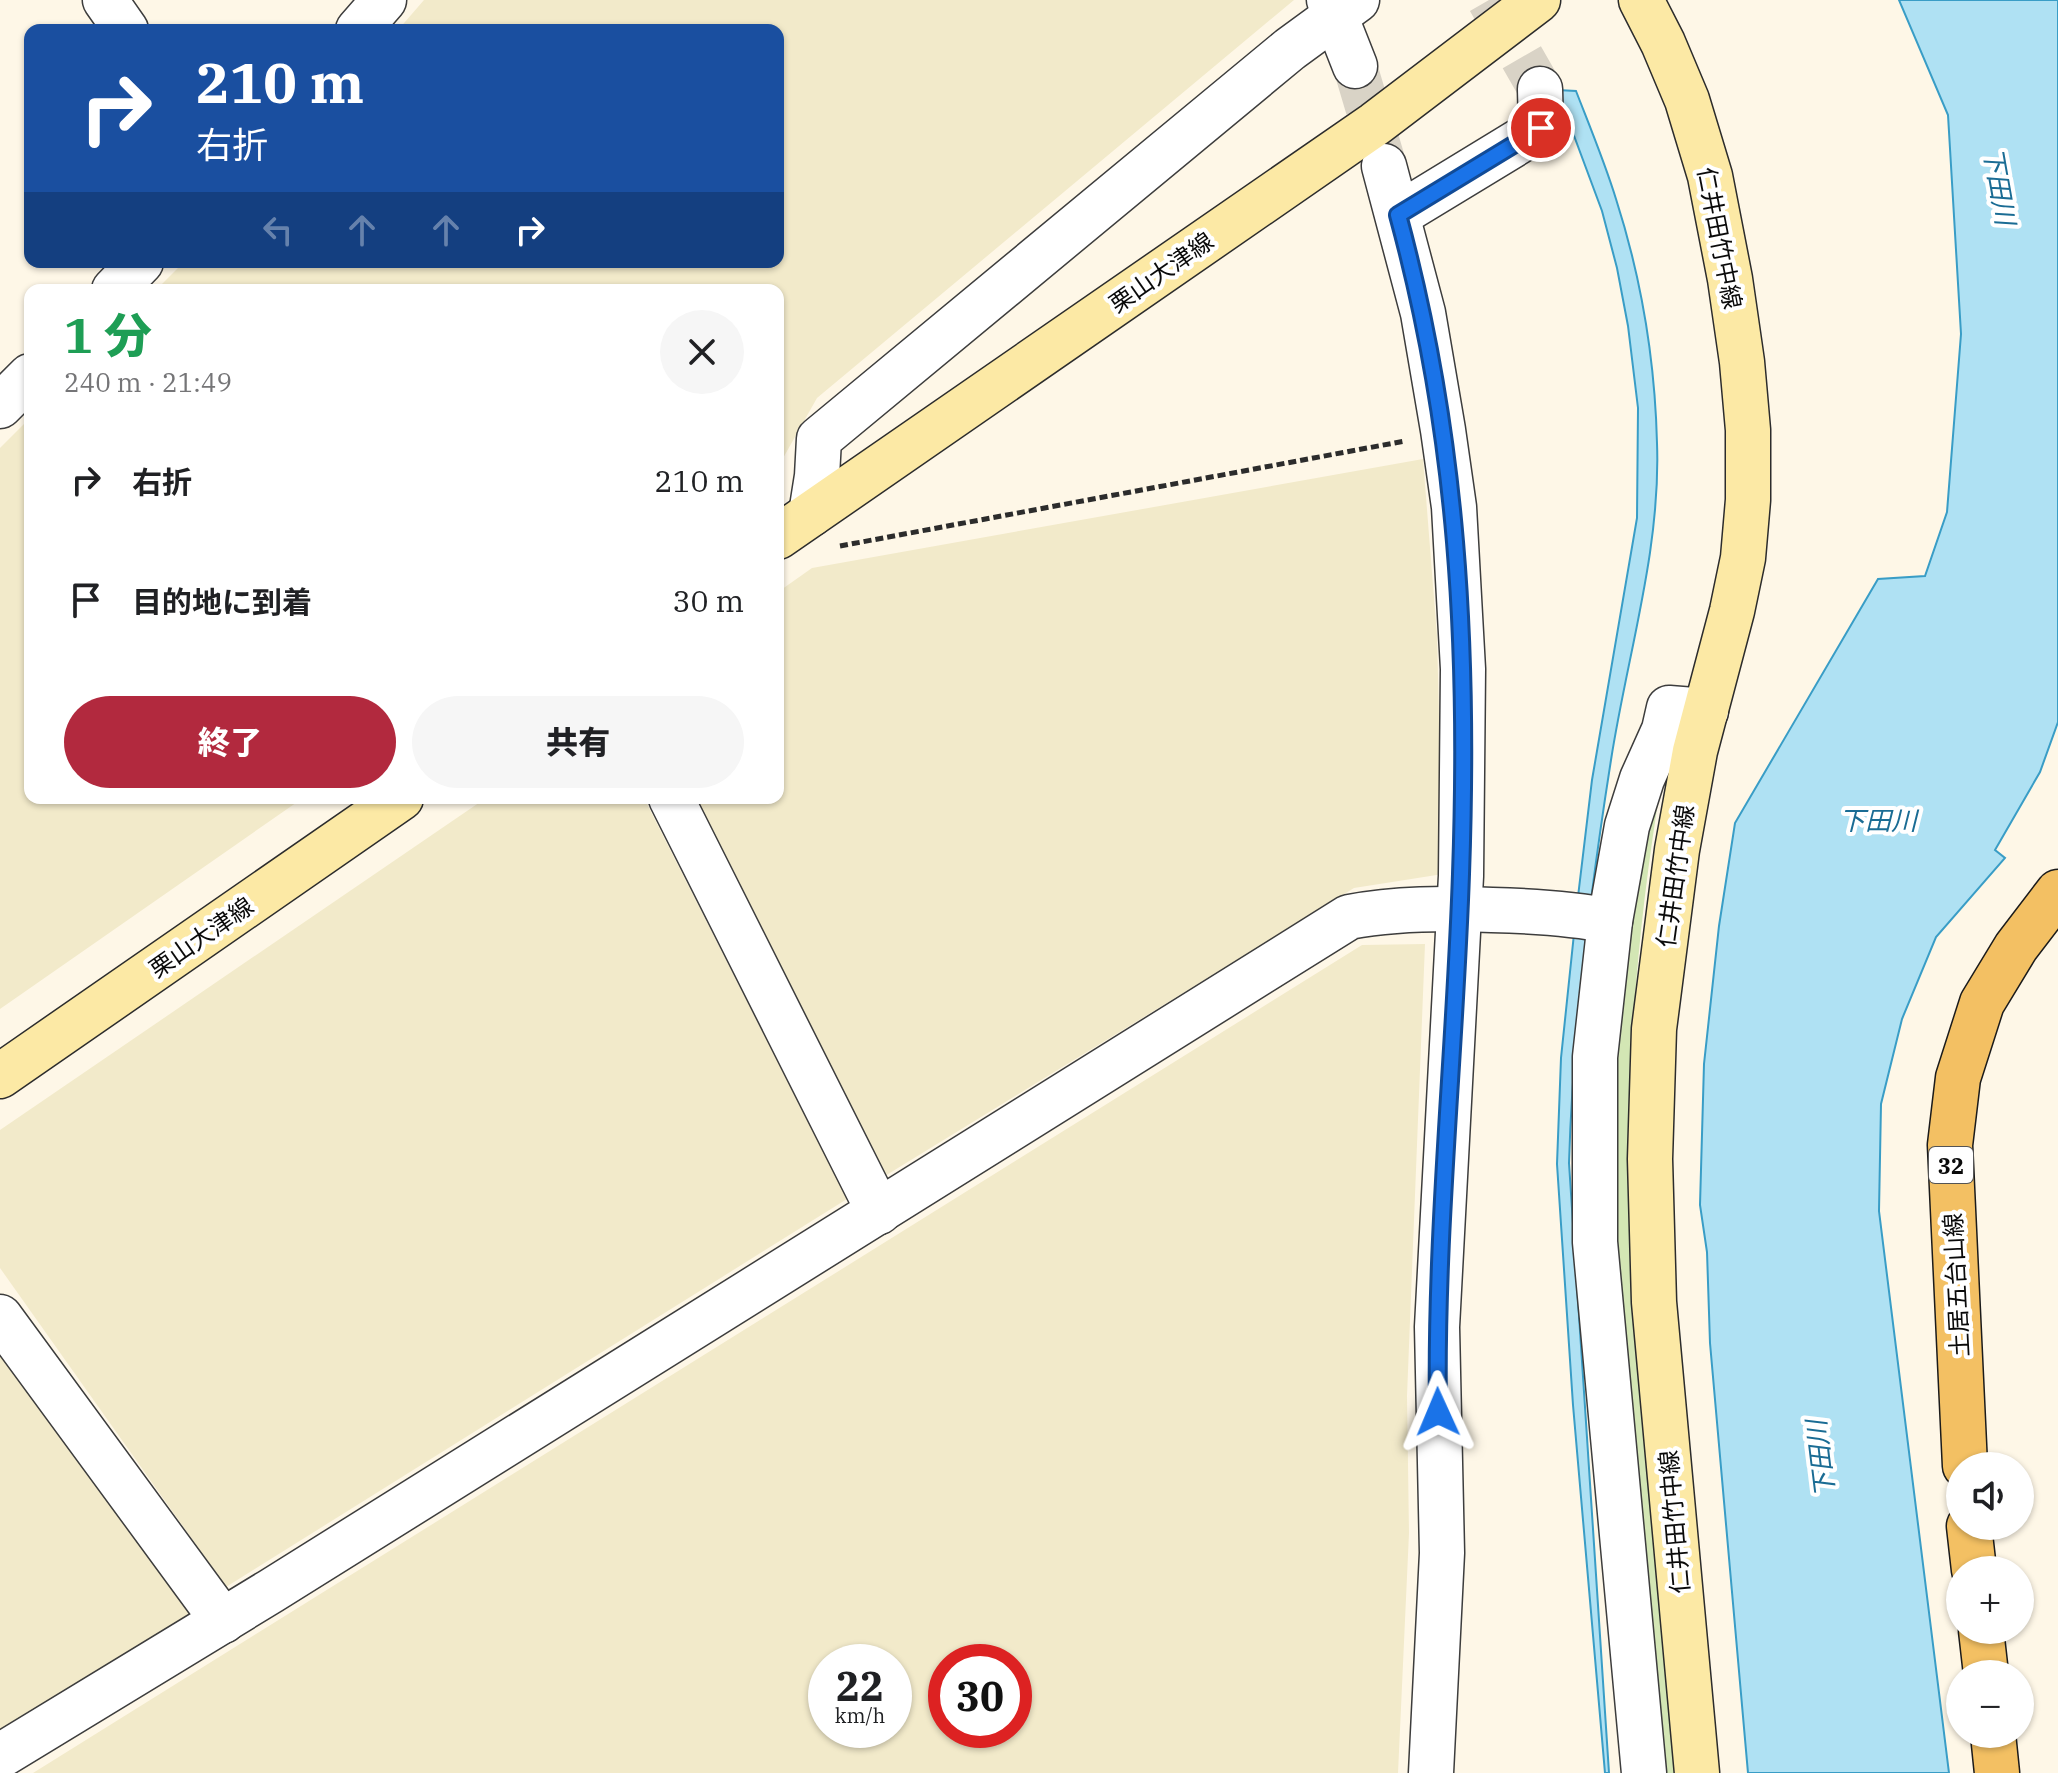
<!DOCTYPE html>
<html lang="ja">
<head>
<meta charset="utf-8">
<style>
  :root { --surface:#fff; --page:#f6f6f6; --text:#202124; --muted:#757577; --accent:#b2293e }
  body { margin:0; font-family:"IBM Plex Serif","Noto Sans JP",serif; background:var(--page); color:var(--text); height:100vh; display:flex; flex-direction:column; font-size:30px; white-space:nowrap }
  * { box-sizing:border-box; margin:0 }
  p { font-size:26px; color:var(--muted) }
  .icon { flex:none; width:44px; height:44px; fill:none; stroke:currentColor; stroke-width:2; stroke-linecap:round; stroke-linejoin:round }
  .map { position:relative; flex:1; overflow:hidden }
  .sheet { position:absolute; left:24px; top:284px; width:760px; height:520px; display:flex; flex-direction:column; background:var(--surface); border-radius:16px; box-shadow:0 2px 6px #0004 }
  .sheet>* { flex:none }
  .hud { position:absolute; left:24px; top:24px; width:760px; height:244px; border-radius:16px; box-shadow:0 2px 6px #0004; background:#1a4fa0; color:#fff; overflow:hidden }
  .buttons { position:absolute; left:1946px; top:1452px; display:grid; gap:16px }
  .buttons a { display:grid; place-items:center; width:88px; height:88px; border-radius:50%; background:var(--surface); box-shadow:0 2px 6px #0004; font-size:40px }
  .speed { position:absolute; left:808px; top:1644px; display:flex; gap:16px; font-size:40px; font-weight:700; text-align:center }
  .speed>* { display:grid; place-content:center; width:104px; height:104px; border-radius:50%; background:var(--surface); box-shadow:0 2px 6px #0004; line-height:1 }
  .speed small { font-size:20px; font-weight:400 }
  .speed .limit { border:12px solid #d22; background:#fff; color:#111 }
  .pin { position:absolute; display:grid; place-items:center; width:68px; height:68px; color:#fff; margin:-34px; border:4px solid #fff; border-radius:50%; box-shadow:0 2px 8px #0007 }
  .me { position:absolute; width:88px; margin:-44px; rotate:359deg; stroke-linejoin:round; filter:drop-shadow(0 0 6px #0008) }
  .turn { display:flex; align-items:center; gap:28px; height:168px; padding:0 40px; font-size:36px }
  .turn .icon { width:104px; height:104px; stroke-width:2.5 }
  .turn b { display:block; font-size:56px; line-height:68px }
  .lanes { display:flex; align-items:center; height:76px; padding:0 40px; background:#0003; justify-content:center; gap:40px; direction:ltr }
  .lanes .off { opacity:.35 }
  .round { display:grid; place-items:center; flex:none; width:84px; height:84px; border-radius:42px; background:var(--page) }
  .head { display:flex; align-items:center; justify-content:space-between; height:136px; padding:0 40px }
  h1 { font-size:48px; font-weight:800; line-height:60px; color:#1e9e55 }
  .button { display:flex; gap:16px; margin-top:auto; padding:16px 40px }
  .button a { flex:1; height:92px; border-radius:48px; background:var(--accent); color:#fff; font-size:32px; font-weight:800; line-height:92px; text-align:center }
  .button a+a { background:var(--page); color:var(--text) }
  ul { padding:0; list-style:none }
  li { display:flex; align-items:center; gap:24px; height:120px; padding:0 40px }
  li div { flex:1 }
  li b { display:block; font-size:30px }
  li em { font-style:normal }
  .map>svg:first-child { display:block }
  .farmland { fill:#f2eaca; fill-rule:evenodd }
  .green { fill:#d3e6b4 }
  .water { fill:#afe1f3; stroke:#399dc6; stroke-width:2 }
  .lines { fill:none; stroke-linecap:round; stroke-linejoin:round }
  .street-tunnel { stroke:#d9d3c6; stroke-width:44; stroke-dasharray:44 22; stroke-linecap:butt }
  .street-casing { stroke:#3d3d3d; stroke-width:47 }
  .secondary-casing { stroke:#2c2c2c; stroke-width:47 }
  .primary-casing { stroke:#1b1b1b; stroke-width:47 }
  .path { stroke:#2c2c2c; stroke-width:5; stroke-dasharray:8 4; stroke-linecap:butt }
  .street { stroke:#fff; stroke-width:44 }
  .secondary { stroke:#fce9a5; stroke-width:44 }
  .primary { stroke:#f3c063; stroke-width:44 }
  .route-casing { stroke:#114b97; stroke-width:20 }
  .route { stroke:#1a73e8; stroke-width:14 }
  .labels { text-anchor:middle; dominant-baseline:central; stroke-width:8; stroke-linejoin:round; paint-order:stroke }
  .shield { fill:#fff; stroke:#545454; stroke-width:2 }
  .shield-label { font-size:22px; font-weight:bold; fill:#0a0a0a }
  .street-label { font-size:24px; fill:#0a0a0a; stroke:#fff }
  .water-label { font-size:26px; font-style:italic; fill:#1a6c94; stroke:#fff }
</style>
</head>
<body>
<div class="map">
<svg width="2058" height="1773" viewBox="0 0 2058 1773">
  <rect width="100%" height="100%" fill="#fef7e7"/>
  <g class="farmland">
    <polygon points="424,0 1294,0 817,398 778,467 778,290 156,290 184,262 778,262 778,30 398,30"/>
    <polygon points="30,418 30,798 303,798 0,1009 0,448"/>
    <polygon points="1423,459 1437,636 1443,874 1354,888 880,1179 696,798 778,798 778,592 812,568"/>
    <polygon points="486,798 644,798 847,1199 226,1587 0,1268 0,1130"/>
    <path d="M1425,944L1407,1396L1409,1533L1398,1773H33L1362,945ZM894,1662V1730H826V1662ZM1014,1662V1730H946V1662Z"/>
    <polygon points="0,1339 194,1614 0,1736"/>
  </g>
  <path class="green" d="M1662,778C1640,909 1628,1039 1629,1172L1675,1773H1654L1609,1282L1622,899Z"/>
  <g class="water">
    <polygon points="1899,0 2058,0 2058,722 2040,772 1995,850 2005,858 1936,937 1902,1019 1881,1104 1879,1211 1949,1773 1748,1773 1710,1343 1707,1252 1700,1205 1704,1064 1719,926 1735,823 1878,579 1925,576 1947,512 1961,334 1948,115"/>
    <path d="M1557,90L1576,91C1590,127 1605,163 1616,199C1641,277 1655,362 1657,443C1661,550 1627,656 1611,760C1590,893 1573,1029 1569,1163L1609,1773H1605L1573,1405L1557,1164L1561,1058L1577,905L1592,780L1637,518L1638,408L1628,326L1617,268L1602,211Z"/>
  </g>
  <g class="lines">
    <g class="street-tunnel">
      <polyline points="1489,0 1540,89"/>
      <polyline points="1355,66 1383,160"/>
    </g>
    <g class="street-casing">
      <g id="street">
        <polyline points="105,0 126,30"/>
        <polyline points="1329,0 1355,66"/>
        <polyline points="358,30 384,0"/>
        <polyline points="1384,166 1423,313 1443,430 1454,507 1463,669 1461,876 1437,1327 1442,1553 1431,1773"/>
        <polyline points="1398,215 1541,128 1540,89"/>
        <polyline points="114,290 141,262"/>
        <polyline points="0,406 30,376"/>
        <polyline points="811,514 817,476 819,439 1290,49 1357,0"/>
        <polyline points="671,798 879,1212"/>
        <polyline points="0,1317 223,1621"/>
        <path d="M0,1756L271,1591L1349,917C1396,908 1444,908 1492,910C1533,911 1571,913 1610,921"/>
        <polyline points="1644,1773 1595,1242 1595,1057 1610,921 1627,826 1642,779 1664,730 1669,708 1706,711"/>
      </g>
    </g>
    <g class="secondary-casing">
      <g id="secondary">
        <polyline points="1641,0 1663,43 1687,100 1710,176 1730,279 1742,362 1748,430 1748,500 1743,558 1732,611 1695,751 1677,850 1654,1029 1650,1159 1654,1302 1697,1773"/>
        <polyline points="778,537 1375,124 1538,0"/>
        <polyline points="0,1076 401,798"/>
      </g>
    </g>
    <g class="primary-casing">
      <g id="primary">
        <polyline points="1965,1466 1950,1145 1958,1078 1982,1003 2016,947 2058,892"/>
        <polyline points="1969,1526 1974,1570"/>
        <polyline points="1981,1630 1986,1674"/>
        <polyline points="1993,1734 1997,1773"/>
      </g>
    </g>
    <polyline class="path" points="840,546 1405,441"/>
    <use href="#street" class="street"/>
    <use href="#secondary" class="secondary"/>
    <use href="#primary" class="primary"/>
  </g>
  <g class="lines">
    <g class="route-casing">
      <path id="route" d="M1438,1412C1435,1233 1455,1054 1461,874C1469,647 1458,435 1398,215L1541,128"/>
    </g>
    <use href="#route" class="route"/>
  </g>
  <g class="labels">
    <rect class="shield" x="1929" y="1147" width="44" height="36" rx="6"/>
    <g class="shield-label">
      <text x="1951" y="1165">32</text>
    </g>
    <g class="street-label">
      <text transform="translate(1720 238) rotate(79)">仁井田竹中線</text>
      <text transform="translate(1161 272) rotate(-35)">栗山大津線</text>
      <text transform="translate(1675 876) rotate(-82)">仁井田竹中線</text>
      <text transform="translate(201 937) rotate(-35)">栗山大津線</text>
      <text transform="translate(1956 1285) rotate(-93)">土居五台山線</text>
      <text transform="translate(1674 1522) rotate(-95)">仁井田竹中線</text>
    </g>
    <g class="water-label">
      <text transform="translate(2000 186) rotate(80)">下田川</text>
      <text x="1878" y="820">下田川</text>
      <text transform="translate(1820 1459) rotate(-97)">下田川</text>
    </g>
  </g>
</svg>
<div class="buttons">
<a><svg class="icon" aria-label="sound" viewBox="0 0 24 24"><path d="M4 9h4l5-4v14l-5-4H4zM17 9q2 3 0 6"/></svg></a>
<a>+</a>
<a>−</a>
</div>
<div class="speed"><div>22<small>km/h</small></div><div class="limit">30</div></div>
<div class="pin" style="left:1541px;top:128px;background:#d93025"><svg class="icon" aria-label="arrive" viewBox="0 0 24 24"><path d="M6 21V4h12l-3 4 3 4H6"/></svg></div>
<svg class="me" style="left:1438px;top:1412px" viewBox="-20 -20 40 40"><path d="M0-17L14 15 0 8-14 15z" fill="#1a73e8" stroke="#fff" stroke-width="4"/></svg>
<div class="hud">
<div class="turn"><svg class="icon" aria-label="right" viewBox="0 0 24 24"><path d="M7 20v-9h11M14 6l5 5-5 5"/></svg><div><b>210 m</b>右折</div></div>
<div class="lanes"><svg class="icon off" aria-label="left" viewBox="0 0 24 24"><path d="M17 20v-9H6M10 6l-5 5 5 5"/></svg><svg class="icon off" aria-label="ahead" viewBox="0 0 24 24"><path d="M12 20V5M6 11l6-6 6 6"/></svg><svg class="icon off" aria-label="ahead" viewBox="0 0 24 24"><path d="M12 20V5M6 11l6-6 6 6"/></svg><svg class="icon" aria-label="right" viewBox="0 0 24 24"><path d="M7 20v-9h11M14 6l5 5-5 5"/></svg></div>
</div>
<section class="sheet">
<div class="head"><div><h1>1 分</h1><p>240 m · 21:49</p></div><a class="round"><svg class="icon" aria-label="close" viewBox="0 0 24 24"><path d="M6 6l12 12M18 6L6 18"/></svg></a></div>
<ul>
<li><svg class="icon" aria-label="right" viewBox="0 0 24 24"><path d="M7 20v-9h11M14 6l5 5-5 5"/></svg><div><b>右折</b></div><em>210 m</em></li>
<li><svg class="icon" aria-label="arrive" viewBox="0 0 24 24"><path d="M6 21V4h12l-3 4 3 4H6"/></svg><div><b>目的地に到着</b></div><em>30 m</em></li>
</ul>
<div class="button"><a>終了</a><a>共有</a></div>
</section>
</div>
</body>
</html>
